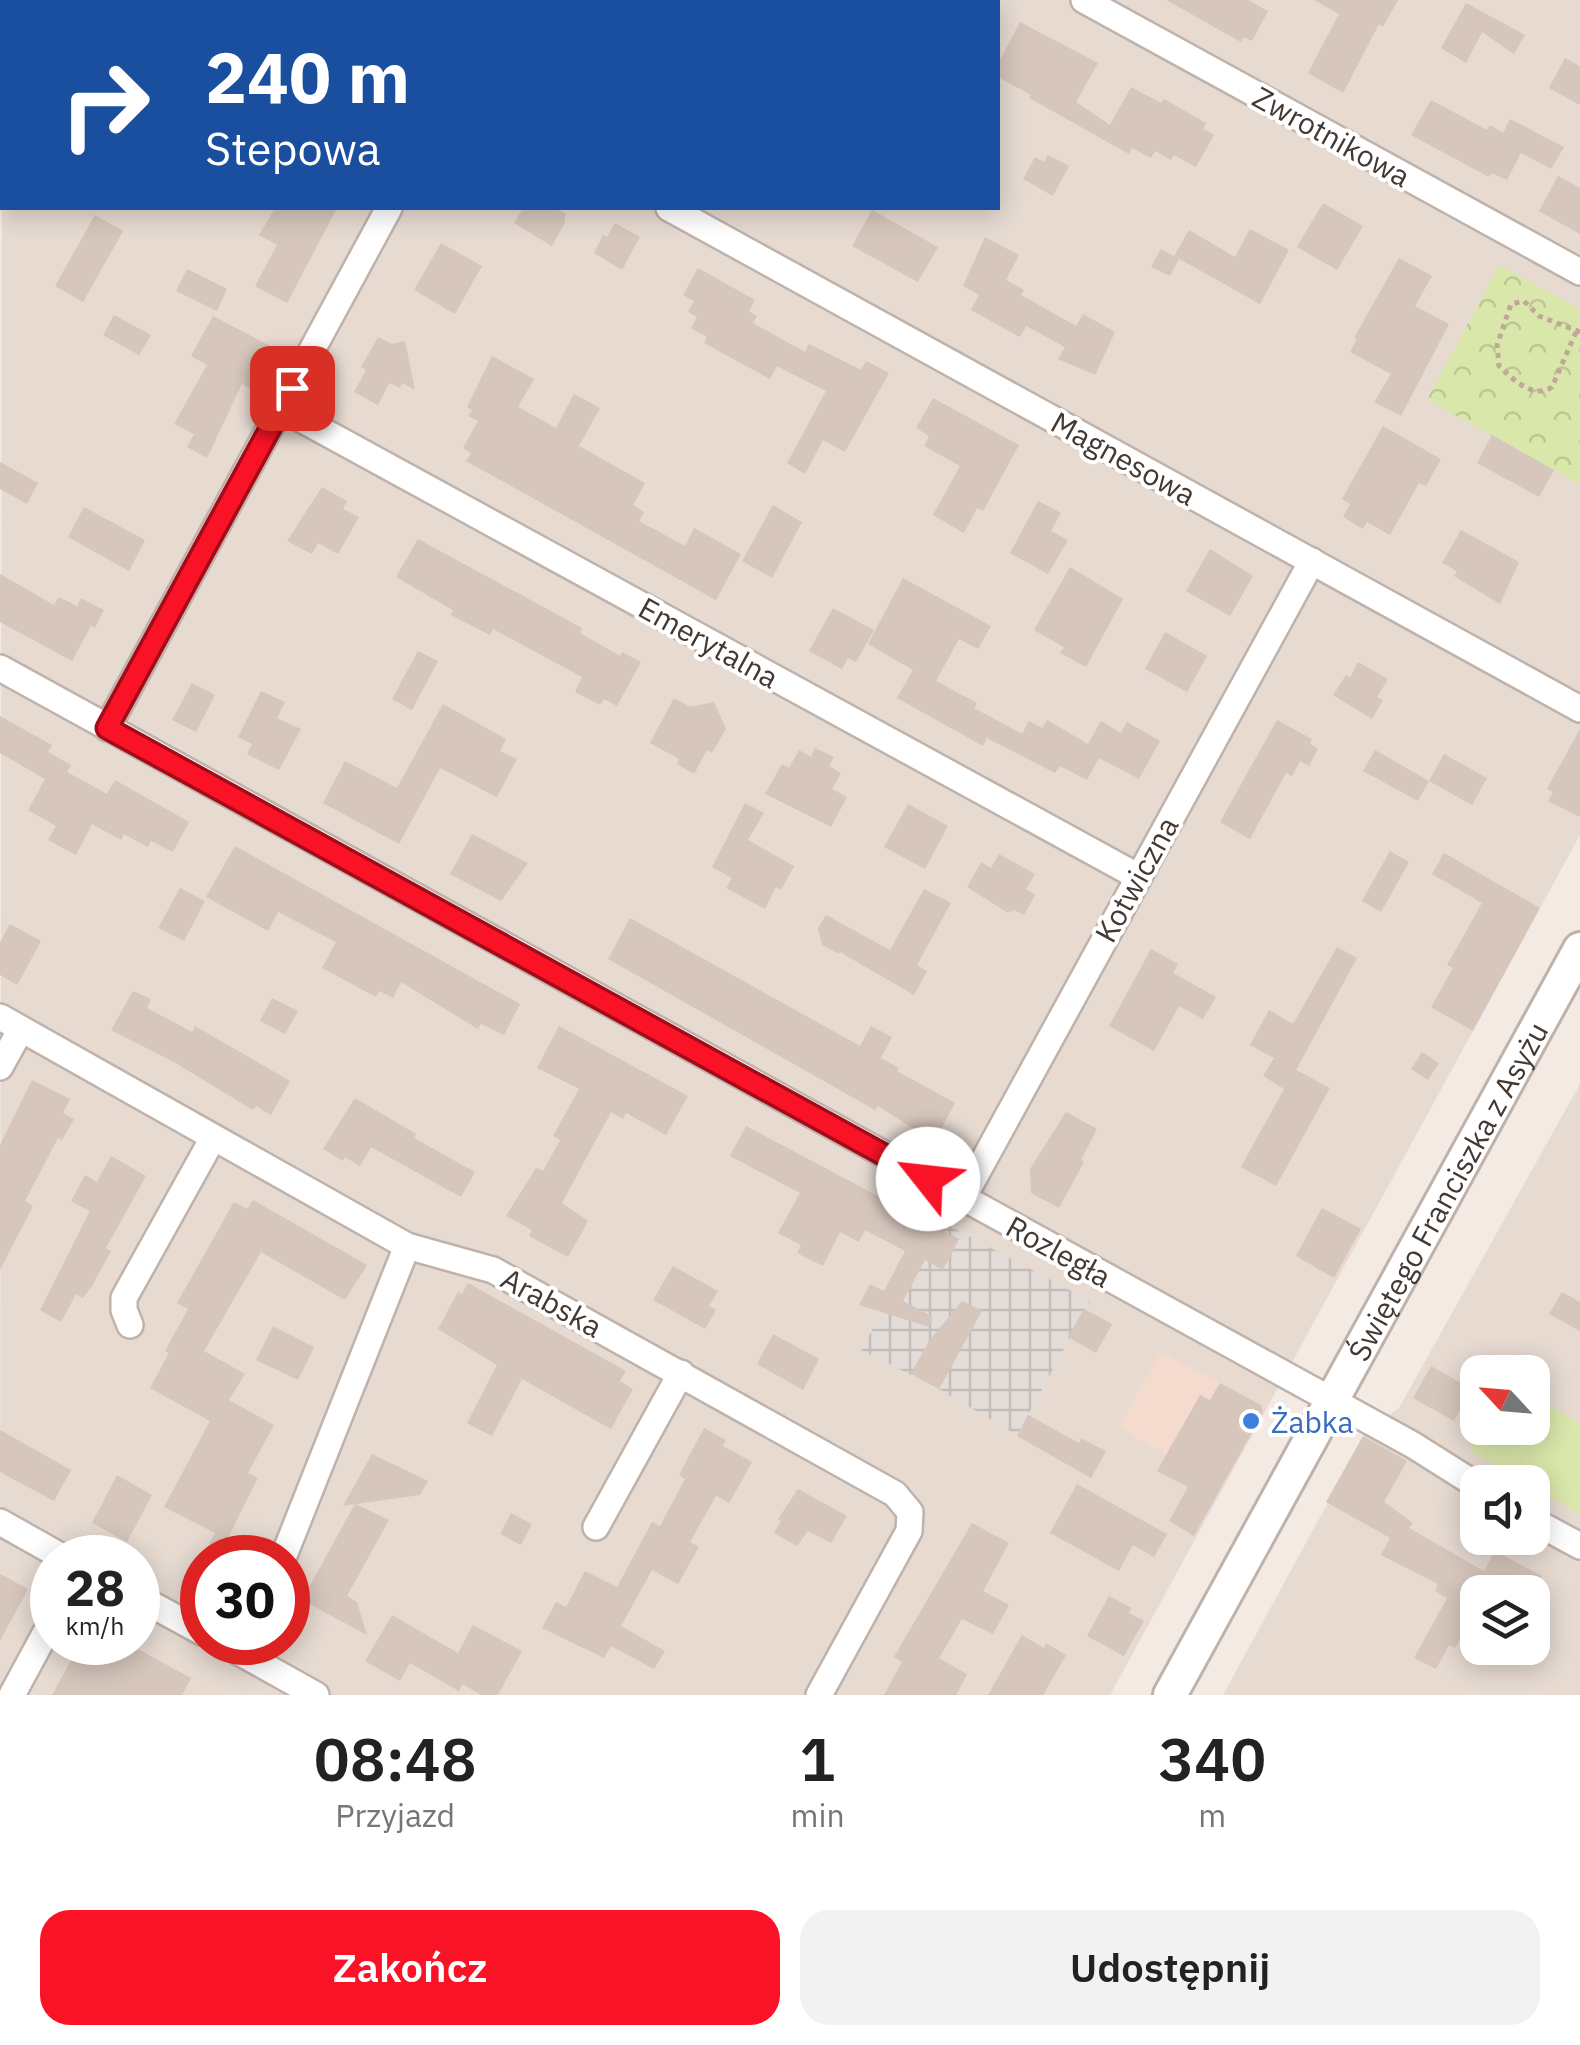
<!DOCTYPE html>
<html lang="pl">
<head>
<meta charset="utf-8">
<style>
  :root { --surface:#fff; --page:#f2f2f2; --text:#222; --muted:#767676; --accent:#fa1226 }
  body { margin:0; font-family:"IBM Plex Sans",sans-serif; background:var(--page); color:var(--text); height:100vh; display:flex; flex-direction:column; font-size:38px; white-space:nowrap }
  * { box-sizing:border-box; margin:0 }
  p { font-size:32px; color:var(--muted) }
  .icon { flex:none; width:55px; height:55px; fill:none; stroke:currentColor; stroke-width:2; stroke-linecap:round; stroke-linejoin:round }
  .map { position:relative; height:1695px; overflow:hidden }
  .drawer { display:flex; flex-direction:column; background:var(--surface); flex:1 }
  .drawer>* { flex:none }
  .banner { position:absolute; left:0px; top:0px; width:1000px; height:210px; box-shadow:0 5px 25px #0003; background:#1a4fa0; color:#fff; overflow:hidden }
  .needle { width:65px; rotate:296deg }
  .controls { position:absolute; left:1460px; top:1355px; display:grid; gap:20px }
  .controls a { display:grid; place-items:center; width:90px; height:90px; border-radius:20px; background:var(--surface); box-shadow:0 5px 25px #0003; font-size:50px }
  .speed { position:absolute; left:30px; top:1535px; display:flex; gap:20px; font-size:50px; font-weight:700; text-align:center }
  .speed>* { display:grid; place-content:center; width:130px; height:130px; border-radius:50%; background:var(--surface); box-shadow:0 5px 25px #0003; line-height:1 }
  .speed small { font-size:25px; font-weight:400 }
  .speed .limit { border:15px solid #d22; background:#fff; color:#111 }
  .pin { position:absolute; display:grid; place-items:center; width:85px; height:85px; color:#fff; margin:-42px; border-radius:20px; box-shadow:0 5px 15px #0006 }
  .me { position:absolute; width:110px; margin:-55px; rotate:299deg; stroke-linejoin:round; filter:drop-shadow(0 0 8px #0008) }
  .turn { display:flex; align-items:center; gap:35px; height:210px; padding:0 40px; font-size:45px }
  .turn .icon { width:130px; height:130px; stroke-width:2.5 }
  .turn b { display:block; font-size:70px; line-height:85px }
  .eta { display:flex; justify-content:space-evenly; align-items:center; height:170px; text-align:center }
  .eta b { font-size:60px; font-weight:600; line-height:70px }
  .button { display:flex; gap:20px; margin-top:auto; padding:20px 40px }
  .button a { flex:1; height:115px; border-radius:30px; background:var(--accent); color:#fff; font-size:40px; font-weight:600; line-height:115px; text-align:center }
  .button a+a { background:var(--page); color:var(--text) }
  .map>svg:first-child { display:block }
  .residential { fill:#e6dad1; fill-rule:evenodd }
  .commercial { fill:#f4dbce }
  .industrial { fill:url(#industrial-grid) }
  .green { fill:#dae7ab }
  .park { fill:url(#park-crowns) }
  .building { fill:#d6c6bc }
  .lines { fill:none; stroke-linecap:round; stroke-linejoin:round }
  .minor-casing { stroke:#c0b2a9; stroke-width:30 }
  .tertiary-casing { stroke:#c0b2a9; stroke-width:38 }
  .path { stroke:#bfa897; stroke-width:5; stroke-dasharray:5 5; stroke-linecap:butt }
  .minor { stroke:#fff; stroke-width:25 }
  .tertiary { stroke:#fff; stroke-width:32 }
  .route-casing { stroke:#a20c19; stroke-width:25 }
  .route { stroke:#fa1226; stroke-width:18 }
  .shop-dot { fill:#3f7fe0; stroke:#fff; stroke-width:4 }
  .labels { text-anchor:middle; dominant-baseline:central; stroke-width:8; stroke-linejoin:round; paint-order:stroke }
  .street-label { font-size:30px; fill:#433934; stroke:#fff }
  .shop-label { font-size:30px; fill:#366cbe; stroke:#fff; text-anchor:start }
</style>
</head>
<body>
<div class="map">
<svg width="1580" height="1695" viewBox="0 0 1580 1695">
  <defs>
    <pattern id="industrial-grid" width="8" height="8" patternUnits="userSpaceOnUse" patternTransform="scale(2.5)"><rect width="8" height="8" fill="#e3dcd8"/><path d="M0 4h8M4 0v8" fill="none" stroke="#c4beba"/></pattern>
    <pattern id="park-crowns" width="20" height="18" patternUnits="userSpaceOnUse" patternTransform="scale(2.5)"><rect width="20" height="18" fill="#dae7ab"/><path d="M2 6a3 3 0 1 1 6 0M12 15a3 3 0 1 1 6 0" fill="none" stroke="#bcc794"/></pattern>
  </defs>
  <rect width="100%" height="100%" fill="#f2eae3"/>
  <g class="residential">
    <path d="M20,0H1580V835L1110,1695H0L2,33V208H998V2H19ZM52,1558H138V1642H52ZM202,1558H288V1642H202Z"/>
    <path d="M1580,1084V1695H1223L1366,1433L1399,1408ZM1478,1372H1532V1428H1478ZM1478,1482H1532V1538H1478ZM1478,1592H1532V1648H1478Z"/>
  </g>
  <polygon class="commercial" points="1160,1351 1261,1405 1263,1413 1223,1486 1119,1428"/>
  <polygon class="industrial" points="935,1218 1090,1301 1017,1435 939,1389 861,1350"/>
  <polygon class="green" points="1533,1396 1580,1424 1580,1514 1533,1487 1532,1482 1525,1482 1469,1451 1482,1428 1532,1428"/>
  <polygon class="park" points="1499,265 1580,309 1580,484 1427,400"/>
  <g class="building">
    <polygon points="1166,0 1248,0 1268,11 1252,41 1244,37 1241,42"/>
    <polygon points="1314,0 1398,0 1383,27 1379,24 1343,93 1308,73 1339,14"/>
    <polygon points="1466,3 1525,35 1514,54 1482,32 1466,63 1441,48"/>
    <polygon points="1020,22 1098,63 1076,102 1110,125 1131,87 1161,103 1164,99 1206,123 1203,129 1214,135 1196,167 1174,155 1171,160 1155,151 1151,158 1132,148 1129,154 1029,98 1031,95 998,77 998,64"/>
    <polygon points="1565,58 1580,66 1580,105 1549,88"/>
    <polygon points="1431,100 1487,130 1490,125 1503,133 1510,119 1564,147 1551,169 1521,153 1507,180 1492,173 1489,177 1411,135"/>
    <polygon points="1048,155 1069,166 1053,196 1023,179 1035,157 1044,162"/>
    <polygon points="1558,176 1580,188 1580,234 1539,211"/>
    <polygon points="1323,203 1363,226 1337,270 1297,247"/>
    <polygon points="275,208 337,208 287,303 255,286 277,245 259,235"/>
    <polygon points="523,208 555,208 565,213 565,222 552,246 514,223"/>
    <polygon points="872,210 938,247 918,282 852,246"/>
    <polygon points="95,215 123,231 83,302 55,286"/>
    <polygon points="615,223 640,237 622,270 594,253 603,235 607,237"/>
    <polygon points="1250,229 1289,250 1260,304 1174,256 1189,230 1235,257"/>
    <polygon points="985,237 1019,255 1006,280 1024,290 1021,295 1076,326 1083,314 1115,332 1095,375 1058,359 1065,347 1026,326 1020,337 971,310 979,295 963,286"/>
    <polygon points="441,243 482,266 455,314 414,290"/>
    <polygon points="1161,249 1179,259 1170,276 1151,267"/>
    <polygon points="1399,258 1432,276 1415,306 1449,324 1401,416 1374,402 1391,374 1350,352 1357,339 1354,338"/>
    <polygon points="698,268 755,300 749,311 757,316 753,323 805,352 809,344 861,370 866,361 889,373 845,452 823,440 805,474 787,463 826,391 777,366 770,379 704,343 707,337 691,328 697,317 688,312 694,301 683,295"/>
    <polygon points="187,269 227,289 217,311 176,291"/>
    <polygon points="114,315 151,335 139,355 103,335"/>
    <polygon points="213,316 276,349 254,391 242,384 207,458 187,447 194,434 174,424 207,365 191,356"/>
    <polygon points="378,337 392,344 405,341 415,390 402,383 400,388 389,383 378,405 354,392 366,370 361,367"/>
    <polygon points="492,356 534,379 518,407 556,428 574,394 600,408 579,446 645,483 633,505 644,512 639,521 685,546 694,528 741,554 716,600 466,461 471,453 463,448 478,421 468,416 472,410 467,407"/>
    <polygon points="933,398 1019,445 983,511 977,508 964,533 933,515 960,466 924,446 929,436 916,428"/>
    <polygon points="1383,426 1441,459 1426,486 1419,483 1390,535 1367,522 1363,529 1343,517 1350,504 1342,499"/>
    <polygon points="1492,435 1554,470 1539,497 1477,463"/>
    <polygon points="0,462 38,483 27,504 0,489"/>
    <polygon points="322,487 347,501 343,509 359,517 338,554 318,543 312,554 287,541"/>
    <polygon points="1038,501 1061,513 1051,531 1068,540 1048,574 1010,553"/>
    <polygon points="773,505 802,522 772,578 742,561"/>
    <polygon points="84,507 145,540 129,571 68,537"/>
    <polygon points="1461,530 1519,562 1500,604 1454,576 1457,571 1442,563"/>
    <polygon points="418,539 582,628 580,633 620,656 622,652 641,662 617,706 604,699 600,705 575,692 582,677 493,629 490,635 451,615 453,610 396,577"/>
    <polygon points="1210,549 1253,576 1230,616 1186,591"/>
    <polygon points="1070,567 1123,599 1086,667 1060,653 1064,647 1034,630"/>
    <polygon points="0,574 54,605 59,597 77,606 81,598 104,610 95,628 91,626 72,661 0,622"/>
    <polygon points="903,578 991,626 978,649 959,639 936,681 977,703 974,708 1022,734 1029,721 1042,728 1047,720 1088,744 1101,721 1121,733 1127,722 1160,741 1139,779 1099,758 1087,780 1060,766 1055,773 987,738 983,746 897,698 913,670 868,644"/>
    <polygon points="833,608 874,630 856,662 848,658 842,669 809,651"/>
    <polygon points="1165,632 1207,656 1187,692 1145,669"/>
    <polygon points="418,651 438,661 412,710 392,699"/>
    <polygon points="1358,662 1388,679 1377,697 1383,700 1372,719 1333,695 1346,675 1350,678"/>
    <polygon points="192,683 215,695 196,732 172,720"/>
    <polygon points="261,691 285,702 277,718 301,729 279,770 247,754 252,744 238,737"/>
    <polygon points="674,698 690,707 714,702 726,729 712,753 707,750 694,774 677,764 679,759 650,743"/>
    <polygon points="443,704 506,739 500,751 517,759 497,797 440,768 399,844 323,803 345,761 397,788"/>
    <polygon points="0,716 52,745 48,752 71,765 67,772 107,794 115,780 189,822 173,852 151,841 148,847 124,834 121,840 92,824 76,855 48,840 56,826 28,810 45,779 0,753"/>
    <polygon points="1277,720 1312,739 1310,744 1318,749 1309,766 1300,761 1292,776 1286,773 1250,839 1220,822"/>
    <polygon points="1580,729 1580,817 1548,801 1553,792 1547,789"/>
    <polygon points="815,748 834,757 829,766 841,773 832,789 847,797 831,827 765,794 782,764 789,768 799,750 811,757"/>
    <polygon points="1375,750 1429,781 1418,801 1363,771"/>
    <polygon points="1444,754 1487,778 1472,805 1429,781"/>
    <polygon points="745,803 764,813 748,840 794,866 781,890 776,887 765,909 726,888 732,878 712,867"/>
    <polygon points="908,804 948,826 925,869 884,847"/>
    <polygon points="472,834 528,863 501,901 450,874"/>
    <polygon points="235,846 520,1004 504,1035 481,1024 478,1029 401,982 393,998 379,991 376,997 322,968 336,942 278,912 268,931 206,897"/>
    <polygon points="1390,851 1409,862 1381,912 1362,901"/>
    <polygon points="1444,853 1540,908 1473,1031 1431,1007 1453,968 1447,965 1482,903 1432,874"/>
    <polygon points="999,854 1035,874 1026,889 1035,895 1024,915 1014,910 1008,913 967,887 981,862 991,868"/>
    <polygon points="180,888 205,901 184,941 158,928"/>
    <polygon points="924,889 951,903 917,965 927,971 914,995 840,952 839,954 822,945 818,928 826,915 890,950"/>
    <polygon points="630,918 860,1046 871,1026 892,1037 881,1058 899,1068 897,1071 955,1103 934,1142 878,1106 875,1110 608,959"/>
    <polygon points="10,924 41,941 17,985 0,975 0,942"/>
    <polygon points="1337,947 1357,958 1296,1070 1330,1088 1276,1186 1241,1167 1284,1089 1263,1076 1274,1058 1250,1045 1269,1010 1293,1024"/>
    <polygon points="1151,949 1178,964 1173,973 1216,997 1203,1019 1179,1006 1154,1051 1109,1026"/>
    <polygon points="133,991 151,999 147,1008 192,1032 195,1026 290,1081 271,1115 256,1106 253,1110 174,1062 111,1030"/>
    <polygon points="272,998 298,1011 285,1034 260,1021"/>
    <polygon points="559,1026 688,1096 666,1135 626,1113 623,1119 611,1112 562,1203 588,1221 568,1257 529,1236 532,1230 506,1216 536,1168 543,1171 560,1140 553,1136 579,1089 537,1068"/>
    <polygon points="1422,1052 1439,1063 1428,1080 1411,1069"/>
    <polygon points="32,1080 70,1099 63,1113 74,1119 62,1140 58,1138 25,1201 33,1206 0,1270 0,1145"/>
    <polygon points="355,1098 416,1134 414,1138 475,1172 461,1197 371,1147 360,1166 345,1157 343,1161 323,1149"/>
    <polygon points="1066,1112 1097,1129 1081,1160 1084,1162 1059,1208 1031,1193 1030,1169"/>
    <polygon points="746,1126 959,1239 943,1270 925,1260 903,1301 933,1317 929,1327 859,1305 870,1284 884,1291 905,1251 865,1230 859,1242 840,1232 823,1266 797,1253 801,1245 778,1233 800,1193 730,1156"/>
    <polygon points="111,1156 146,1176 106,1248 111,1251 92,1286 83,1298 76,1294 61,1322 40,1310 90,1211 71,1201 85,1175 97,1182"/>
    <polygon points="253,1200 367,1265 345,1300 261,1252 204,1351 245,1374 229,1400 274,1425 248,1473 258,1478 228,1538 263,1558 202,1558 215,1533 164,1507 210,1421 150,1388 169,1353 165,1351 188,1309 177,1303 234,1202 247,1209"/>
    <polygon points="1322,1208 1361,1229 1334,1278 1296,1256"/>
    <polygon points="673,1266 718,1291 709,1306 716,1310 705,1329 653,1300"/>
    <polygon points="468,1283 626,1371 620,1381 633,1389 611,1429 522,1379 492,1436 467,1423 497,1365 438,1329 458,1292 462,1294"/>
    <polygon points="1562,1292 1580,1302 1580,1331 1549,1314"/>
    <polygon points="962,1301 982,1311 939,1389 911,1374 929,1341"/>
    <polygon points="1084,1309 1112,1324 1096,1353 1068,1337"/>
    <polygon points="273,1326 314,1347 298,1380 256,1360"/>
    <polygon points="773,1334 819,1359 803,1390 757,1364"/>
    <polygon points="1431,1366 1472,1389 1454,1421 1413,1398"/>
    <polygon points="1220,1383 1261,1405 1263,1413 1194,1536 1169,1521 1188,1487 1157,1471 1200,1395 1210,1400"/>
    <polygon points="1028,1415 1079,1443 1081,1438 1106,1451 1091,1478 1017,1436"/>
    <polygon points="704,1428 726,1440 723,1446 752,1462 729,1503 716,1496 690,1542 699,1547 678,1584 652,1570 621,1626 665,1651 654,1669 611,1646 604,1658 542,1628 556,1602 566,1607 585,1571 617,1587 652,1522 660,1526 685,1479 679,1475"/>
    <polygon points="0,1430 71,1470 54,1501 0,1472"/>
    <polygon points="1363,1436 1407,1461 1384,1502 1413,1523 1409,1528 1484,1571 1495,1551 1542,1576 1533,1592 1478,1592 1478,1607 1455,1648 1449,1645 1436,1669 1414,1658 1447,1598 1435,1591 1438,1584 1381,1555 1390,1538 1326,1502"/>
    <polygon points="372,1454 428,1481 420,1495 356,1504 389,1520 347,1596 357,1602 367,1635 302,1600 355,1504 343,1506"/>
    <polygon points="117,1475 152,1495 127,1542 92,1523"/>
    <polygon points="1077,1484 1167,1534 1154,1557 1133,1545 1119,1571 1050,1533"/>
    <polygon points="798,1489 847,1516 831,1543 808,1531 797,1546 774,1533 781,1521 778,1519"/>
    <polygon points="511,1513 532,1524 521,1545 500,1534"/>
    <polygon points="972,1523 1009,1543 983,1591 1009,1605 993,1634 962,1619 939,1658 967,1674 956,1695 884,1695 902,1662 894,1657"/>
    <polygon points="0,1574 28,1589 0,1641"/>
    <polygon points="1109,1596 1132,1608 1129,1613 1144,1621 1124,1656 1087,1636"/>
    <polygon points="392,1615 458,1653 473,1625 522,1651 498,1695 482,1695 462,1684 459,1691 410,1663 400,1681 365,1661"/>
    <polygon points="1022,1635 1044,1648 1046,1643 1066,1655 1043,1695 988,1695"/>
    <polygon points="81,1642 125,1642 191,1678 182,1695 52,1695"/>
  </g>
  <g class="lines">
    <g class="minor-casing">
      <g id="minor">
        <polyline points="332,0 336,2"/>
        <polyline points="1084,0 1580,272"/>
        <polyline points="501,2 503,0"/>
        <polyline points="669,208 1580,709"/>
        <polyline points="281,408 1137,876"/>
        <polyline points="0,668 1413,1445 1478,1486"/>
        <polyline points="107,728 389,208"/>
        <polyline points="0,1017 407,1246 493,1270 895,1494 910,1512 909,1531 819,1695"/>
        <polyline points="0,1067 21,1029"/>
        <polyline points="963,1198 1312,561"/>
        <polyline points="130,1325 124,1310 124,1298 213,1138"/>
        <polyline points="1532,1520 1580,1546"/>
        <polyline points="0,1522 64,1558"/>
        <polyline points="596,1527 681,1373"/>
        <polyline points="283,1558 407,1246"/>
        <polyline points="138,1597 202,1632"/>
        <polyline points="221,1642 316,1695"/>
        <polyline points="12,1695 52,1621"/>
      </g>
    </g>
    <g class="tertiary-casing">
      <g id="tertiary">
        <path id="s1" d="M1170,1695L1580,949"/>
      </g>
    </g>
    <path class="path" d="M1576,332L1552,387C1533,400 1513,379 1499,366L1497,345L1511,304L1524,301L1539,316L1580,332"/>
    <use href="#minor" class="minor"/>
    <use href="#tertiary" class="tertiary"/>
  </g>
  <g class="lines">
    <g class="route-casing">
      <polyline id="route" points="292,388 107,728 928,1179"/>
    </g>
    <use href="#route" class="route"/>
  </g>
  <circle class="shop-dot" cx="1251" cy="1421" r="10"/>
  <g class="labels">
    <g class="street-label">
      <text transform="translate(1332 136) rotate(29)">Zwrotnikowa</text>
      <text transform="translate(1124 458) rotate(29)">Magnesowa</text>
      <text transform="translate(709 642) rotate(29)">Emerytalna</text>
      <text transform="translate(1136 879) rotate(-61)">Kotwiczna</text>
      <text stroke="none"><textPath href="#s1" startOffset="575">Świętego Franciszka z Asyżu</textPath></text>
      <text transform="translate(1059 1251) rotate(29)">Rozległa</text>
      <text transform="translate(552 1302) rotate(29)">Arabska</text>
    </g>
    <g class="shop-label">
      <text x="1271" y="1421">Żabka</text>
    </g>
  </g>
</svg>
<div class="controls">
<a><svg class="needle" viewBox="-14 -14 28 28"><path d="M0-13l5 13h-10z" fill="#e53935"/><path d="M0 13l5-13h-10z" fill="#767676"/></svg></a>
<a><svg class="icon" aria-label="sound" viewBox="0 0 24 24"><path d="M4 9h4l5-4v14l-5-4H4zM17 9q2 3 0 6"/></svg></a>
<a><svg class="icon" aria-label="layers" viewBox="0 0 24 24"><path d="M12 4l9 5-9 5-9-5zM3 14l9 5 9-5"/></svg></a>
</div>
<div class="speed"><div>28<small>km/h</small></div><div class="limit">30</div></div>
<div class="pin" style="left:292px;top:388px;background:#d93025"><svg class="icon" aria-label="arrive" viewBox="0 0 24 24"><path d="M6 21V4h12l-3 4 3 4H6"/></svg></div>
<svg class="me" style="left:928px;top:1179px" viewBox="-20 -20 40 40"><circle r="19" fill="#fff"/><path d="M0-13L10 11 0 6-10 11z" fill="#fa1226"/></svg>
<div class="banner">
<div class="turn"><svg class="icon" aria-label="right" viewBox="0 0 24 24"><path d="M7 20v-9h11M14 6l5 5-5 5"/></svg><div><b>240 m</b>Stepowa</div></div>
</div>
</div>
<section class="drawer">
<div class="eta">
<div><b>08:48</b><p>Przyjazd</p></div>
<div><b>1</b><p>min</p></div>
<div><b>340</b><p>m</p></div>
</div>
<div class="button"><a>Zakończ</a><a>Udostępnij</a></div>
</section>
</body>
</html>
